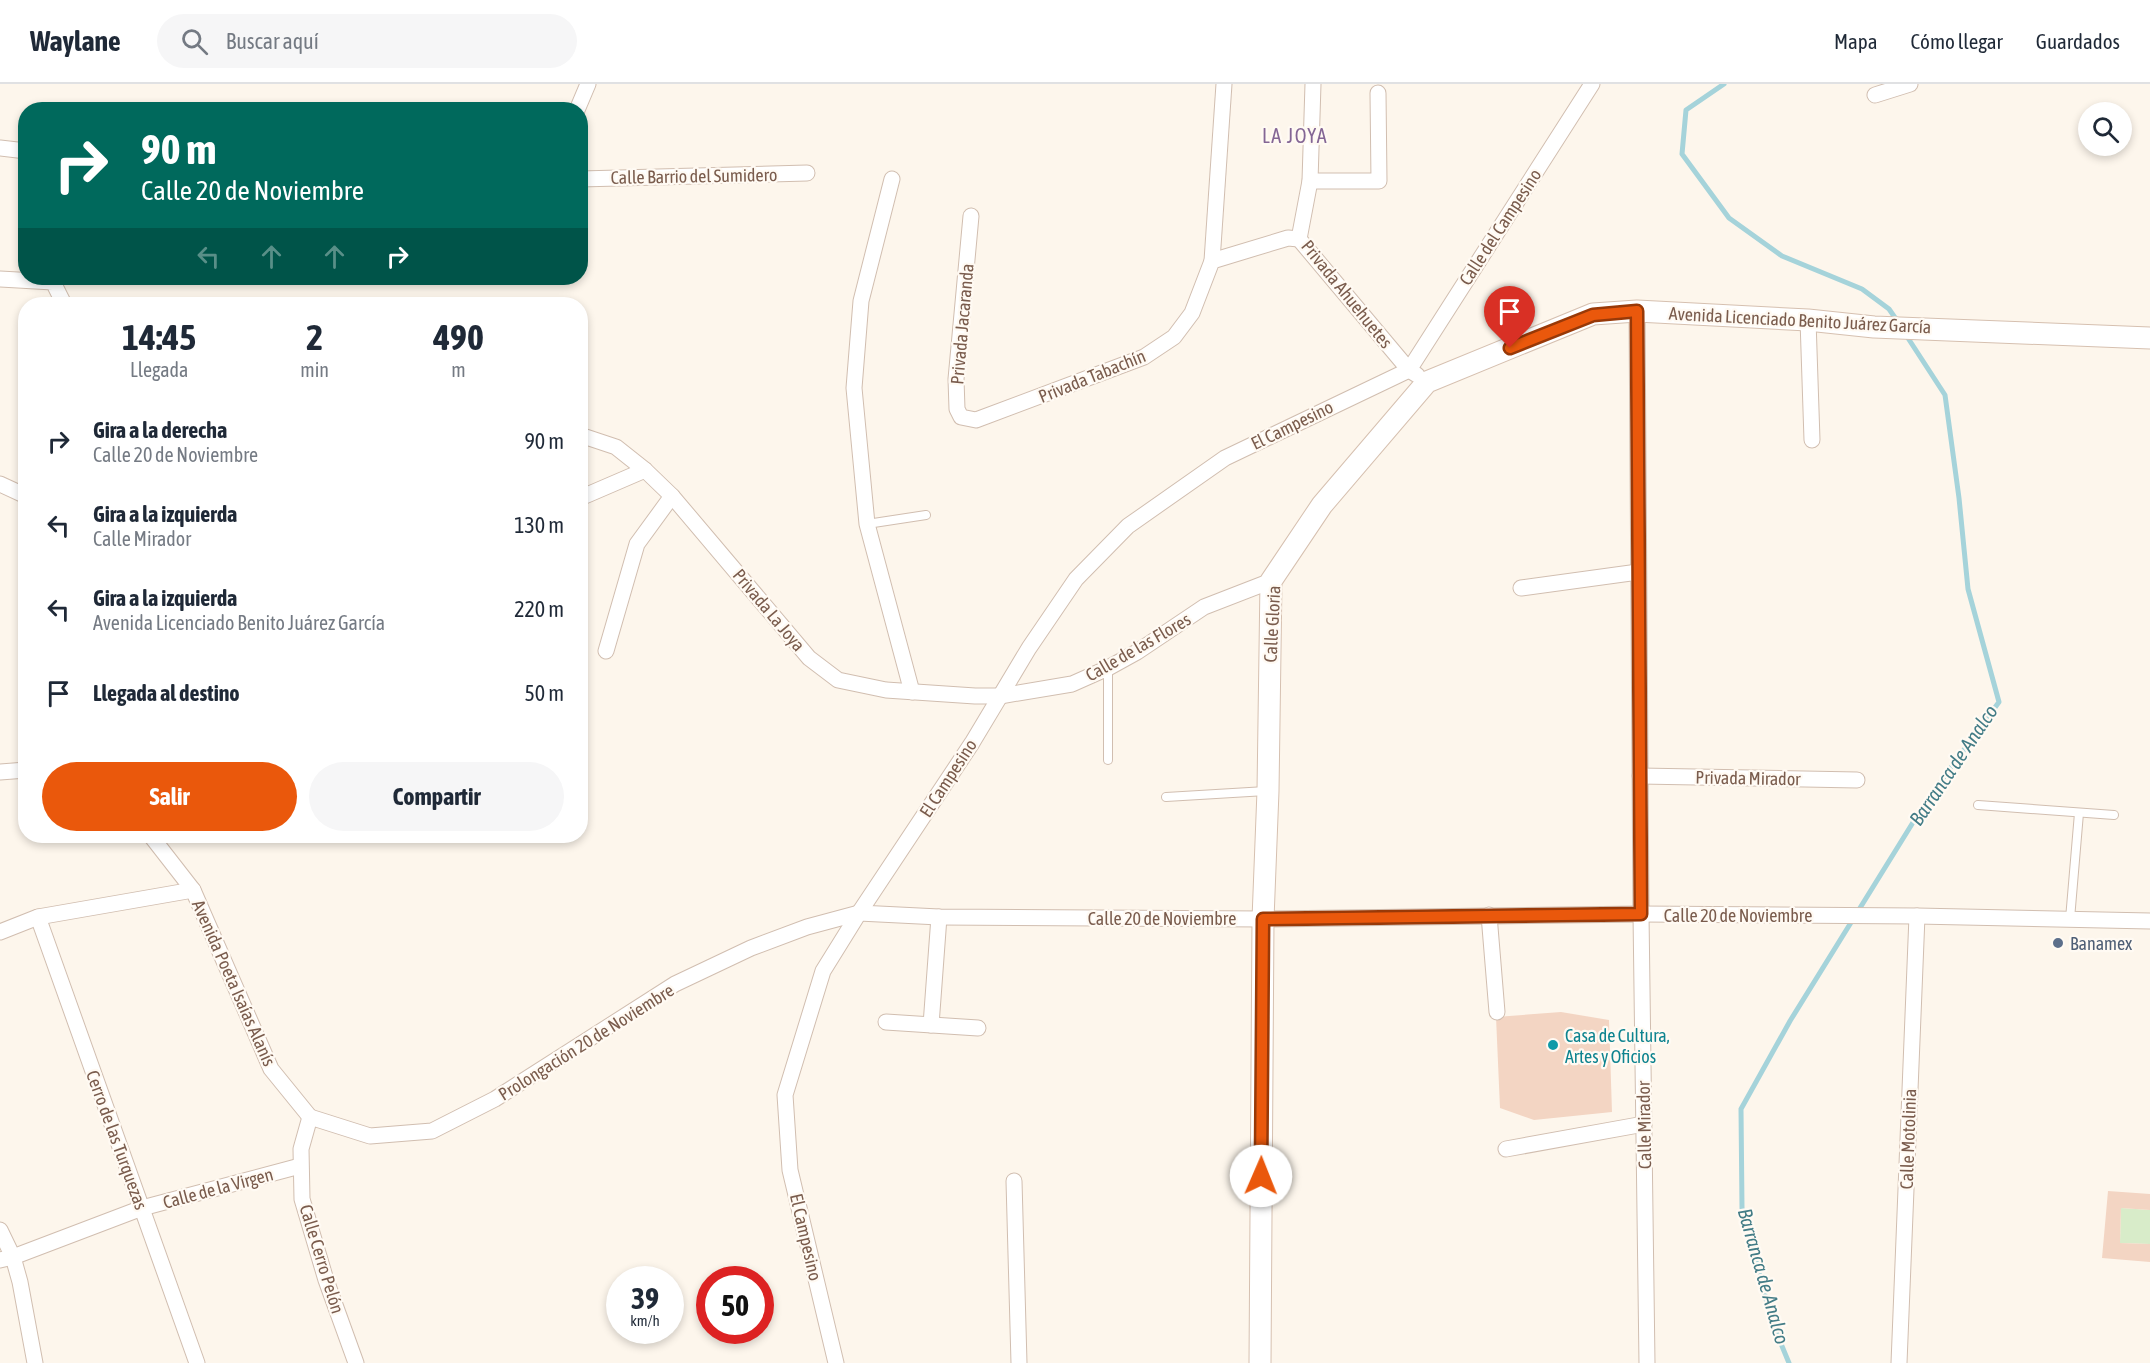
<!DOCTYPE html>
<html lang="es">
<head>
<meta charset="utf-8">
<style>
  :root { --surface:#fff; --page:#f6f6f7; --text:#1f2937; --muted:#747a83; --line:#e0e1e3; --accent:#ea580c }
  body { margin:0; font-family:"Asap Condensed",sans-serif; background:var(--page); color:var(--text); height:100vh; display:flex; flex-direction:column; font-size:22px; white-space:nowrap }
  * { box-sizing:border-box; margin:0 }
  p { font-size:20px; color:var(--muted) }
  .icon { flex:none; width:33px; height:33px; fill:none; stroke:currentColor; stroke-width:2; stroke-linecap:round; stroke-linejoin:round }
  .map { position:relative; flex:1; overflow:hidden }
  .panel { position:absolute; left:18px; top:213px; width:570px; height:546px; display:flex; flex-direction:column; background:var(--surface); border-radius:24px; box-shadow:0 3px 9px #0003 }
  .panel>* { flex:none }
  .guide { position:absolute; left:18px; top:18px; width:570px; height:183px; border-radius:24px; box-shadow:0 3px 9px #0003; background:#00695c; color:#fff; overflow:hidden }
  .controls { position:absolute; left:2078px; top:18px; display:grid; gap:12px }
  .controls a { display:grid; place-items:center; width:54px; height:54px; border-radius:50%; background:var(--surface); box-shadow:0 3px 9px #0003; font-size:30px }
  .speed { position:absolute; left:606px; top:1182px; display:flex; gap:12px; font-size:30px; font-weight:700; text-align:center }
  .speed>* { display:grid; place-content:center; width:78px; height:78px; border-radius:50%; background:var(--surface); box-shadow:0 3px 9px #0003; line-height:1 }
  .speed small { font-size:15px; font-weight:400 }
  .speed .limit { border:9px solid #d22; background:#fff; color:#111 }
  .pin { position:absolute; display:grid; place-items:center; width:51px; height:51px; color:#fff; margin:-62px -26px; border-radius:50% 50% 50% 0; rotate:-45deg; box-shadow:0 0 6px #0007 }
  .pin .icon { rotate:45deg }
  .me { position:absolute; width:66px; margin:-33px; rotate:1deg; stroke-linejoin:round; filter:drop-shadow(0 0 4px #0008) }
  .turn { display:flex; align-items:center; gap:21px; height:126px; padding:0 24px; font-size:27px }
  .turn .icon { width:78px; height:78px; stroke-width:2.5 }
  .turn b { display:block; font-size:42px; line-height:51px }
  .lanes { display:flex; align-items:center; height:57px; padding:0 24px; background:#0003; justify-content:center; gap:30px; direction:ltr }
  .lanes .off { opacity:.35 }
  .eta { display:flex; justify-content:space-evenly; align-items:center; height:102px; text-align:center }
  .eta b { font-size:36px; font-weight:700; line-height:42px }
  .button { display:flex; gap:12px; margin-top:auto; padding:12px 24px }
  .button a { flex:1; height:69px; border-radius:36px; background:var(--accent); color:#fff; font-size:24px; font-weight:700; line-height:69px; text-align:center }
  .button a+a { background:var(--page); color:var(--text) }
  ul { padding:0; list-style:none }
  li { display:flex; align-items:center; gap:18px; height:84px; padding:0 24px }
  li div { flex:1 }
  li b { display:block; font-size:22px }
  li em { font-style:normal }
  header { display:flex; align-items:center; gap:36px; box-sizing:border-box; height:84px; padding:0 30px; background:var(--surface); border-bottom:2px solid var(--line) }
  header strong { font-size:28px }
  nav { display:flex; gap:33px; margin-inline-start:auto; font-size:21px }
  .search { width:420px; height:54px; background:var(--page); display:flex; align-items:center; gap:15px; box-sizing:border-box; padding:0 21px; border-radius:33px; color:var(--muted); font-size:22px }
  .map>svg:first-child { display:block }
  .green { fill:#d8ecc9 }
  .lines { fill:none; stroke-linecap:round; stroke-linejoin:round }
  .stream { stroke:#a5d3da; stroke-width:5 }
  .building { fill:#f3d5c3 }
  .lane-casing { stroke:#d1beb0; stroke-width:10 }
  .street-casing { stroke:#d1beb0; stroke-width:17 }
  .secondary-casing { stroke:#d6c0b0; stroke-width:23 }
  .lane { stroke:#fff; stroke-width:8 }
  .street { stroke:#fff; stroke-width:15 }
  .secondary { stroke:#fff; stroke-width:21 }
  .route-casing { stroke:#983908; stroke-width:15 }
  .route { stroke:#ea580c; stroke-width:10 }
  .service-dot { fill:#5c6f8a; stroke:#fffaf3; stroke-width:2 }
  .culture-dot { fill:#0f9aa8; stroke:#fffaf3; stroke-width:2 }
  .labels { text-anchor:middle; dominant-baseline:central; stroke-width:4.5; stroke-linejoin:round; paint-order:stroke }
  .street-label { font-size:18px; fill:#7a5c4d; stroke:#fffaf3 }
  .service-label { font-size:18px; fill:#4e5e75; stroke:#fffaf3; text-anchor:start }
  .culture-label { font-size:18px; fill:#0d838f; stroke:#fffaf3; text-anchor:start }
  .neighbourhood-label { font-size:20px; letter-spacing:1.5px; fill:#846695; stroke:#fffaf3 }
  .water-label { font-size:20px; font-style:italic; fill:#437c86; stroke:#fffaf3 }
</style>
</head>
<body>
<header>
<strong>Waylane</strong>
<div class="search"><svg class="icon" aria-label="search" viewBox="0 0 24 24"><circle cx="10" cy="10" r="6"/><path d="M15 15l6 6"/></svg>Buscar aquí</div>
<nav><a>Mapa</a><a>Cómo llegar</a><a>Guardados</a></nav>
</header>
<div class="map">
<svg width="2150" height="1279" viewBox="0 0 2150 1279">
  <rect width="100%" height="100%" fill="#fdf6ec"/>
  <polygon class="green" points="2121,1124 2150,1126 2150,1160 2120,1159"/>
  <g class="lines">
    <g class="stream">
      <polyline points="1724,0 1686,26 1682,70 1729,134 1782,172 1862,205 1889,225 1898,238"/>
      <polyline points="1789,1279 1772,1238 1742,1124 1741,1025 1790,937 1925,719 1999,618 1968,505 1959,414 1945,311 1906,251"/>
    </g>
  </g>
  <g class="building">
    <polygon points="1561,928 1609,936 1612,1028 1534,1036 1500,1024 1496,933"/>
    <polygon points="2108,1107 2150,1110 2150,1126 2121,1124 2120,1159 2150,1160 2150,1178 2102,1174"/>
  </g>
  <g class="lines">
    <g class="lane-casing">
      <g id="lane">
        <polyline points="867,440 926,431"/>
        <polyline points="1108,585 1108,676"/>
        <polyline points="1166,713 1266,707"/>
        <polyline points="1978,721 2114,731"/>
        <polyline points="2070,835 2079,729"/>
      </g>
    </g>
    <g class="street-casing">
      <g id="street">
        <polyline points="1875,11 1910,0"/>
        <polyline points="577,26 588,0"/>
        <polyline points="0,64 26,67"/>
        <polyline points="580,95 807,89"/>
        <polyline points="892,95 861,217 854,304 867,440 912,608"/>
        <polyline points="1310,97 1379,97 1378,9"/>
        <polyline points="971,132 956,295 957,325 961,333 976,336 1144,273 1174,253 1192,229 1212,177 1288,154 1299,155"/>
        <polyline points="1299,155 1409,286 1417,291"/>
        <polyline points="1299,155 1310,97 1313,0"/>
        <polyline points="1212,177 1224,0"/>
        <polyline points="0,195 53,198 64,220"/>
        <polyline points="1637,227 1641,830 1647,1279"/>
        <polyline points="1808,236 1812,356"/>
        <polyline points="580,351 616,363 645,386 672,412 809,574 838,596 886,606 975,612 1000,612 1072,600 1108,584 1137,568 1204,523 1271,497"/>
        <polyline points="0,400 26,412"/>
        <polyline points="580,414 645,386"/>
        <polyline points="1521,504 1638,488"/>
        <polyline points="606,567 637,460 672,412"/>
        <polyline points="0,688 26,686"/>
        <polyline points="1640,692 1857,696"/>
        <polyline points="151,752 193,806 271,985 310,1033"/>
        <polyline points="1489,831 1497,928"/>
        <polyline points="38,833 197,1279"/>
        <polyline points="0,848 38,833 193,806"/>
        <polyline points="886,938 978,944"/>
        <polyline points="931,941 939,833"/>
        <polyline points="310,1033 370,1052 432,1047 495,1015 675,900 751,864 807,843 859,829 939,833 1263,835 1641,830 1917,832 2150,837"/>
        <polyline points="310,1033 301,1065 302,1115 326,1196 356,1279"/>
        <polyline points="1506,1065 1644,1040"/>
        <polyline points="1014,1097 1019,1279"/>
        <polyline points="0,1146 13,1173 20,1198 35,1279"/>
        <polyline points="0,1176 13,1173 142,1124 300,1082"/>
        <polyline points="836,1279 790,1086 785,1011 823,887 859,829 972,659 1029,564 1076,495 1128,442 1225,374 1409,286 1592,0"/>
        <polyline points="1899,1279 1917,832"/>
      </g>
    </g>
    <g class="secondary-casing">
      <polyline id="secondary" points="1260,1279 1263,835 1268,707 1271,497 1322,421 1427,298 1593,230 1637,227 1808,236 1874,243 2150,254"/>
    </g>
    <use href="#lane" class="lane"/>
    <use href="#street" class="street"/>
    <use href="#secondary" class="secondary"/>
  </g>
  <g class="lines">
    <g class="route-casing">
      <polyline id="route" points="1261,1092 1263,835 1641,830 1637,227 1593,231 1510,264"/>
    </g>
    <use href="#route" class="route"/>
  </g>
  <circle class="service-dot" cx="2058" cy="859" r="6"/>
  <circle class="culture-dot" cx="1553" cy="961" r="6"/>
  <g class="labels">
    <g class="street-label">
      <text transform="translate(694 92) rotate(-1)">Calle Barrio del Sumidero</text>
      <text transform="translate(1500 143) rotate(-57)">Calle del Campesino</text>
      <text transform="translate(1347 210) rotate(51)">Privada Ahuehuetes</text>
      <text transform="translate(1800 236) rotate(3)">Avenida Licenciado Benito Juárez García</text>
      <text transform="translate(962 240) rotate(-85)">Privada Jacaranda</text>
      <text transform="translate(1092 292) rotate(-22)">Privada Tabachín</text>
      <text transform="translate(1292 341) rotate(-26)">El Campesino</text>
      <text transform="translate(769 526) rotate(50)">Privada La Joya</text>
      <text transform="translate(1272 540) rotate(-87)">Calle Gloria</text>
      <text transform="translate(1138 563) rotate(-30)">Calle de las Flores</text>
      <text transform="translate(948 694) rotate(-57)">El Campesino</text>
      <text transform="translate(1748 694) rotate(1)">Privada Mirador</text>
      <text x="1738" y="831">Calle 20 de Noviembre</text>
      <text x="1162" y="834">Calle 20 de Noviembre</text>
      <text transform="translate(234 899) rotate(66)">Avenida Poeta Isaías Alanís</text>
      <text transform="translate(586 958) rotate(-32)">Prolongación 20 de Noviembre</text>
      <text transform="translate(1644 1041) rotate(-91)">Calle Mirador</text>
      <text transform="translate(1908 1055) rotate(-88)">Calle Motolinia</text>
      <text transform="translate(117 1056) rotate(70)">Cerro de las Turquezas</text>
      <text transform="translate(218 1104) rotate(-15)">Calle de la Virgen</text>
      <text transform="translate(806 1153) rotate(77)">El Campesino</text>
      <text transform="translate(322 1175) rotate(73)">Calle Cerro Pelón</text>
    </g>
    <g class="service-label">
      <text x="2070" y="859">Banamex</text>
    </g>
    <g class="culture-label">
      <text x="1565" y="951">Casa de Cultura,<tspan x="1565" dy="21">Artes y Oficios</tspan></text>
    </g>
    <g class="neighbourhood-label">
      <text x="1295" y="51">LA JOYA</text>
    </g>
    <g class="water-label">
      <text transform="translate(1953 681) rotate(-56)">Barranca de Analco</text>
      <text transform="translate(1764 1192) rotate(74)">Barranca de Analco</text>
    </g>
  </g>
</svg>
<div class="controls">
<a><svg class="icon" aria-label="search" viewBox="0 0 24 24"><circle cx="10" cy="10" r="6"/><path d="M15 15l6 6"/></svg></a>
</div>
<div class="speed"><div>39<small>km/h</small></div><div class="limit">50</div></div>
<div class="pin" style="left:1510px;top:264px;background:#d93025"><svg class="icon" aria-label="arrive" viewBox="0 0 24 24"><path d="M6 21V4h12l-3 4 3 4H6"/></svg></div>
<svg class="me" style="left:1261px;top:1092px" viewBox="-20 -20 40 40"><circle r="19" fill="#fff"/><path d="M0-13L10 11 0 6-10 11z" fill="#ea580c"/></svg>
<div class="guide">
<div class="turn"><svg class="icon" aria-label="right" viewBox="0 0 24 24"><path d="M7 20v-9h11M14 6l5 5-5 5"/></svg><div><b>90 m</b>Calle 20 de Noviembre</div></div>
<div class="lanes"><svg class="icon off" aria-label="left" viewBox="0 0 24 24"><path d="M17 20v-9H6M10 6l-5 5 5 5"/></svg><svg class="icon off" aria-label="ahead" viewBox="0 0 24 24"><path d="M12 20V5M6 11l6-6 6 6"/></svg><svg class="icon off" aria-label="ahead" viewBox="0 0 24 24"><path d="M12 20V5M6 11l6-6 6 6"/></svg><svg class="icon" aria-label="right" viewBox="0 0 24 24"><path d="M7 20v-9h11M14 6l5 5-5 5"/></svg></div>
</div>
<section class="panel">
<div class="eta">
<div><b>14:45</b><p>Llegada</p></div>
<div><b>2</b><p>min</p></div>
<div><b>490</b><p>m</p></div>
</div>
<ul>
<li><svg class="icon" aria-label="right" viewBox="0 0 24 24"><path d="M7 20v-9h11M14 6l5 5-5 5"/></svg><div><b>Gira a la derecha</b><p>Calle 20 de Noviembre</p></div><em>90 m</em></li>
<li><svg class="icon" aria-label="left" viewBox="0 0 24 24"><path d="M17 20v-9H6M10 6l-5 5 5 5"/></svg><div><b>Gira a la izquierda</b><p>Calle Mirador</p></div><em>130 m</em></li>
<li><svg class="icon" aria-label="left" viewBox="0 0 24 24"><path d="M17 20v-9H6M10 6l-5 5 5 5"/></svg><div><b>Gira a la izquierda</b><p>Avenida Licenciado Benito Juárez García</p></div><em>220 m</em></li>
<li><svg class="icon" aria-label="arrive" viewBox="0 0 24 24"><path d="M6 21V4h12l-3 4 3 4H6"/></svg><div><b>Llegada al destino</b></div><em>50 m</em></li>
</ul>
<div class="button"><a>Salir</a><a>Compartir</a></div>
</section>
</div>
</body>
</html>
